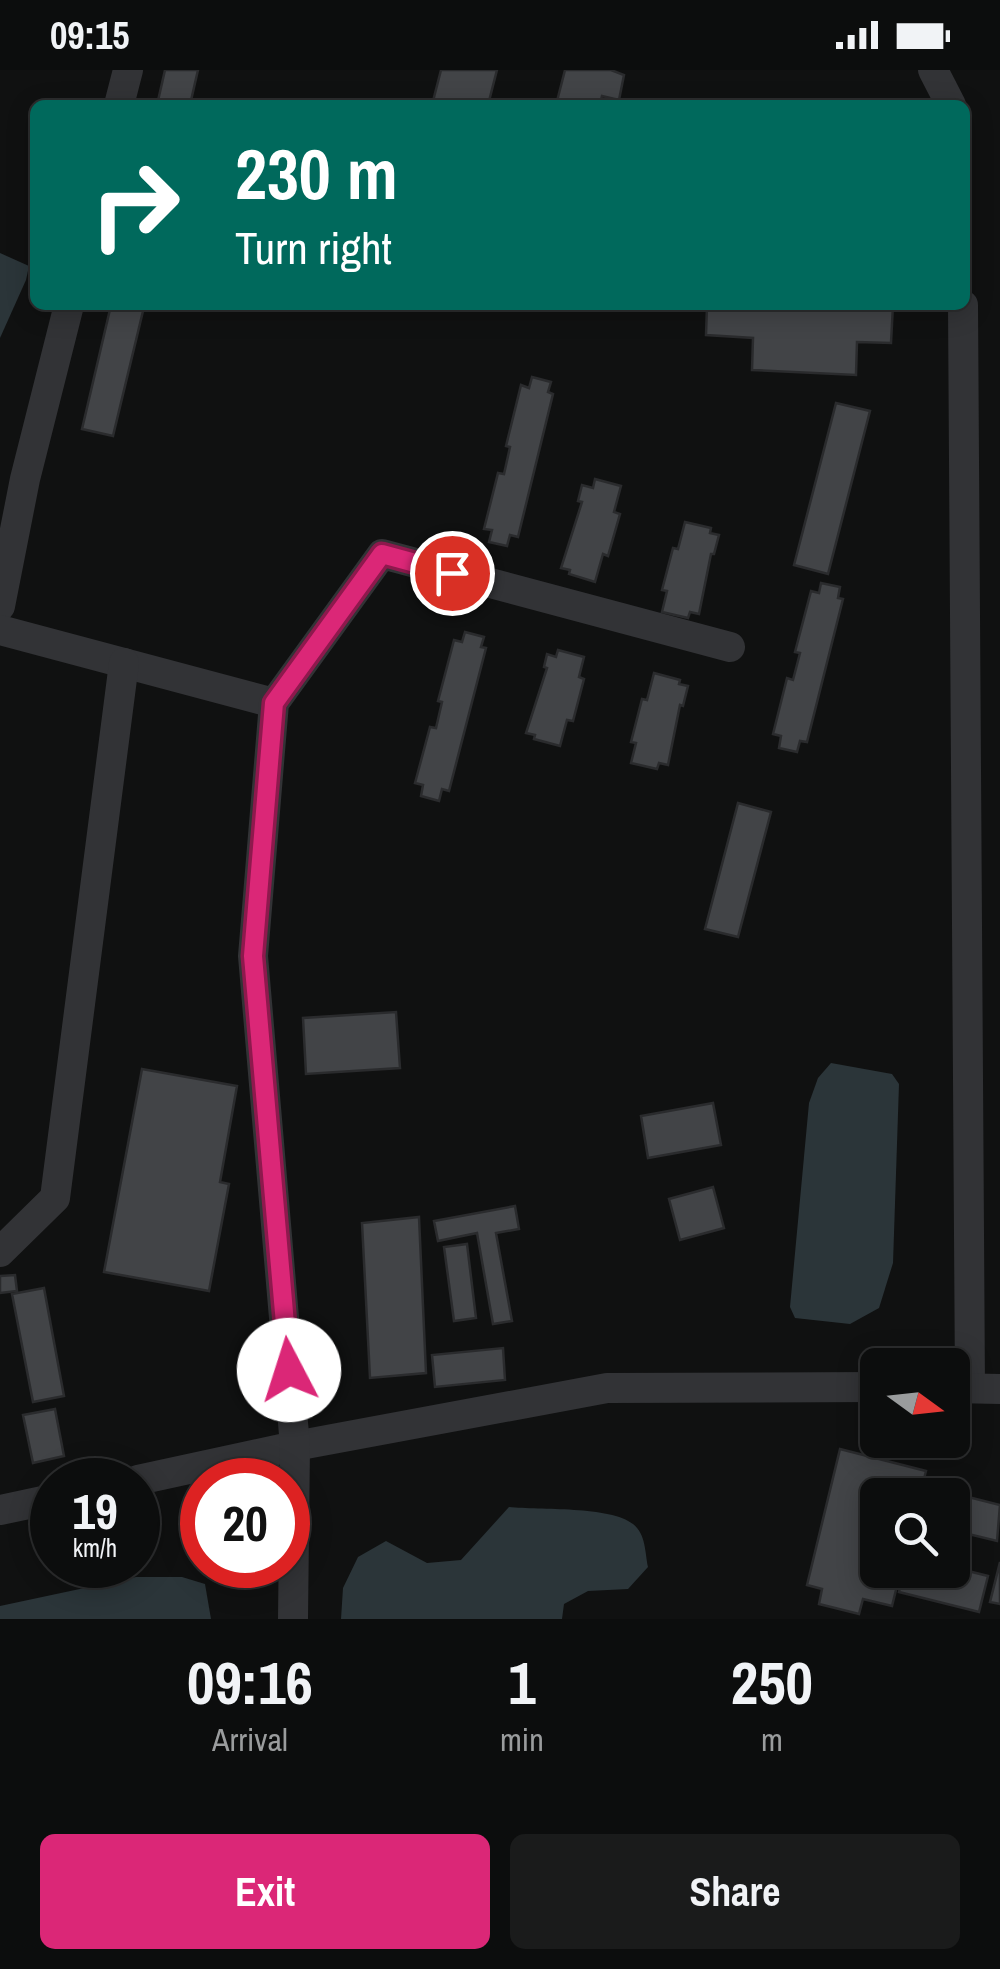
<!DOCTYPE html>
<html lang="en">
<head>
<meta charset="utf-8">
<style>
  :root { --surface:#0c0d0d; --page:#1a1b1b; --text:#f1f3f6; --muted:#9a9c9d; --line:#2c2d2e; --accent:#db2777 }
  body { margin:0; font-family:"Archivo Narrow",sans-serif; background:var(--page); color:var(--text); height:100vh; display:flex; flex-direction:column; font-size:38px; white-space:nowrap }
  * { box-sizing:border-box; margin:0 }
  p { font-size:32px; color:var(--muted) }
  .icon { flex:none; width:55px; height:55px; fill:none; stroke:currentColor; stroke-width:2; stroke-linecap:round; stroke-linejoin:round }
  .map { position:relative; height:1549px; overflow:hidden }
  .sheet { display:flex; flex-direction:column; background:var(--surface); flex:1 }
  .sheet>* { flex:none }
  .guide { position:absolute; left:30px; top:30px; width:940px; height:210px; border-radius:15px; box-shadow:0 5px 25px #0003,0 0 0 2px var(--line); background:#00695c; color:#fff; overflow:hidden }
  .needle { width:65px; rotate:105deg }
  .buttons { position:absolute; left:860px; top:1278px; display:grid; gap:20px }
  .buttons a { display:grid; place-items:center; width:110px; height:110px; border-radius:15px; background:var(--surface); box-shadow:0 5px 25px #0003,0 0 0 2px var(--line); font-size:50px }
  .speed { position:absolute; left:30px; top:1388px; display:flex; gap:20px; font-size:50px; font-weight:700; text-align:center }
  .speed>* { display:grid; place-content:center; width:130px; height:130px; border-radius:50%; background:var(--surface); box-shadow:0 5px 25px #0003,0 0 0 2px var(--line); line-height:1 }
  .speed small { font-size:25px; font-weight:400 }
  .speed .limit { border:15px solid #d22; background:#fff; color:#111 }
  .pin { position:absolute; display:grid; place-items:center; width:85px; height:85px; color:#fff; margin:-42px; border:5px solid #fff; border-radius:50%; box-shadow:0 2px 10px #0007 }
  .me { position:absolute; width:110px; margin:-55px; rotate:355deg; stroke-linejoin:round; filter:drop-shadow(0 0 8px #0008) }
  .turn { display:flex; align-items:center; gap:35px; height:210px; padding:0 40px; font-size:45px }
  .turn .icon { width:130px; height:130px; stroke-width:2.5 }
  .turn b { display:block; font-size:70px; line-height:85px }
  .eta { display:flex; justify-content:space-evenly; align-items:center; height:170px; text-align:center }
  .eta b { font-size:60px; font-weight:800; line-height:70px }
  .primary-button { display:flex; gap:20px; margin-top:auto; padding:20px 40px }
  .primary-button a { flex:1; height:115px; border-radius:15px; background:var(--accent); color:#fff; font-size:40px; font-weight:800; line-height:115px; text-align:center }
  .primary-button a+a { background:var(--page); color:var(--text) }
  .status { display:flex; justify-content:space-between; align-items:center; height:70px; padding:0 50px; background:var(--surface); direction:ltr }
  .status svg { height:28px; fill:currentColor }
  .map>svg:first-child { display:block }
  .water { fill:#2b3539 }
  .building { fill:#424447; stroke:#2a2b2d; stroke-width:2.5 }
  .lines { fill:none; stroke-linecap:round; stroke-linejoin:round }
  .minor { stroke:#323336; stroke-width:30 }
  .route-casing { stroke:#8e194d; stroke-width:25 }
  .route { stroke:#db2777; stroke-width:18 }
</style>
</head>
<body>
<div class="status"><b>09:15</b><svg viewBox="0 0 49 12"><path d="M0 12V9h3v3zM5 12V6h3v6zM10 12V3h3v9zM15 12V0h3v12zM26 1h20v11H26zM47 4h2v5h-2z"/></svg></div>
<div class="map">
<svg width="1000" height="1549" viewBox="0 0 1000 1549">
  <rect width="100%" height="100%" fill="#101111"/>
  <g class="water">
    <polygon points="0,183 29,196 26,210 0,268"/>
    <polygon points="831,993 892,1004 899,1014 893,1193 879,1238 850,1254 795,1248 790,1237 809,1033 818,1008"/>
    <path d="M509,1437C539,1440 611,1436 633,1454C646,1464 645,1483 648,1497L628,1519L588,1521L564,1534L562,1549H341L343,1518L358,1487L386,1471L427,1493L461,1490Z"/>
    <polygon points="136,1507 182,1507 205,1514 211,1549 0,1549 0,1536"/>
  </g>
  <g class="building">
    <polygon points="165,0 198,0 190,35 157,35"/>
    <polygon points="441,0 497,0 488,35 432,35"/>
    <polygon points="565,0 611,0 624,5 619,30 602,26 601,30 617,35 556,35"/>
    <polygon points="111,235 144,237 113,366 82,359"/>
    <polygon points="707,235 893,235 891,273 857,272 856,305 752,300 753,268 706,265"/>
    <polygon points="532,307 551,312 548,322 553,324 518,467 510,465 507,476 489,472 492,460 484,459 498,403 504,404 510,377 506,376 521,315 529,318"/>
    <polygon points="836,333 870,341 828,504 794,495"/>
    <polygon points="595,409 621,416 614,442 620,444 608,486 603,484 595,512 569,504 570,500 561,498 582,432 578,431 582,415 593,418"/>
    <polygon points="685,452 711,458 710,463 719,465 714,484 711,484 699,544 690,542 688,548 662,542 667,521 662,520 673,478 678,479"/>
    <polygon points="821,513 840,517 838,528 843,529 807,672 800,671 797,682 779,678 781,666 773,664 787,608 793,610 800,583 795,582 811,521 819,523"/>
    <polygon points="465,562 484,567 481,577 486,578 449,721 442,719 439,731 421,726 423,715 415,713 430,657 436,658 442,632 438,631 454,570 462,572"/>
    <polygon points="558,580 584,587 579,607 584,609 573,651 567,650 560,676 534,669 535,665 526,663 547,598 544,597 547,584 556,587"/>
    <polygon points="654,603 680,610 679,614 688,616 683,636 680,635 668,695 659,693 657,699 631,693 636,673 631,672 642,629 647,630"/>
    <polygon points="738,733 771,742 738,867 705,859"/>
    <polygon points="396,942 400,998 306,1004 303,948"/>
    <polygon points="142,999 237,1016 220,1112 229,1114 209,1221 104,1202"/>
    <polygon points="713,1033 721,1075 648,1088 641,1046"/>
    <polygon points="713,1117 724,1158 680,1170 669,1129"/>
    <polygon points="515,1136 519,1159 496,1163 512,1251 493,1254 477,1163 438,1171 434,1151"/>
    <polygon points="419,1147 426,1303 370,1308 362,1153"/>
    <polygon points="467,1174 476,1248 454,1251 444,1177"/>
    <polygon points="15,1205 17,1221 0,1223 0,1206"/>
    <polygon points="44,1218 64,1326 33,1332 12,1224"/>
    <polygon points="503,1278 505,1310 435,1317 432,1285"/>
    <polygon points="55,1339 64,1386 33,1393 23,1345"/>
    <polygon points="840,1379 926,1401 920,1425 878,1425 878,1500 901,1500 892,1536 863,1529 859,1544 819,1534 822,1519 807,1515"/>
    <polygon points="925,1416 1000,1435 997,1471 956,1461 952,1475 952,1425 923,1425"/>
    <polygon points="1000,1492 1000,1534 990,1532"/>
    <polygon points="952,1497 988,1506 979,1542 899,1522 904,1500 952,1500"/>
  </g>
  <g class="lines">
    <g class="minor">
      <polyline points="933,0 951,35"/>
      <polyline points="119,35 128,0"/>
      <polyline points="963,235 970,1318"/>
      <polyline points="0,536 25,409 69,235"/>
      <polyline points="0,560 274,633"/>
      <polyline points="0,1182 55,1128 124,593"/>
      <polyline points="952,1318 1000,1319"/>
      <polyline points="138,1410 295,1376 607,1318 878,1317"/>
      <polyline points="0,1440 52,1429"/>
      <polyline points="293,1549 295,1376 253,886 274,633 382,484 730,577"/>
    </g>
  </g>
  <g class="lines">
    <g class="route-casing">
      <polyline id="route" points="289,1300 253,886 274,633 382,484 452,503"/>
    </g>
    <use href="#route" class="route"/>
  </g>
</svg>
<div class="buttons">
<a><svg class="needle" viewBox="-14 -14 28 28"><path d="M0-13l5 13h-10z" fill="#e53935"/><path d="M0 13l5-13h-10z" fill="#9a9c9d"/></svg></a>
<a><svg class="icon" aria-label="search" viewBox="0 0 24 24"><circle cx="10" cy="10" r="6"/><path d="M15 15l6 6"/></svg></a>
</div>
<div class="speed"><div>19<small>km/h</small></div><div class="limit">20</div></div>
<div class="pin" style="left:452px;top:503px;background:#d93025"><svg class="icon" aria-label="arrive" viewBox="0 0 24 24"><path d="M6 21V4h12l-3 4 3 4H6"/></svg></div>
<svg class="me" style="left:289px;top:1300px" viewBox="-20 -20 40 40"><circle r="19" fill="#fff"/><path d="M0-13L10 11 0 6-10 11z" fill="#db2777"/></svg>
<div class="guide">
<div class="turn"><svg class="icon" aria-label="right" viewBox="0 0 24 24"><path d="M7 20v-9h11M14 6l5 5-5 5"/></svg><div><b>230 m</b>Turn right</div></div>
</div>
</div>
<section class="sheet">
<div class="eta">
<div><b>09:16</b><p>Arrival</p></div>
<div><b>1</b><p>min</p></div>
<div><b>250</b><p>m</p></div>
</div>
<div class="primary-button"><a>Exit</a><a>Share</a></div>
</section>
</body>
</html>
